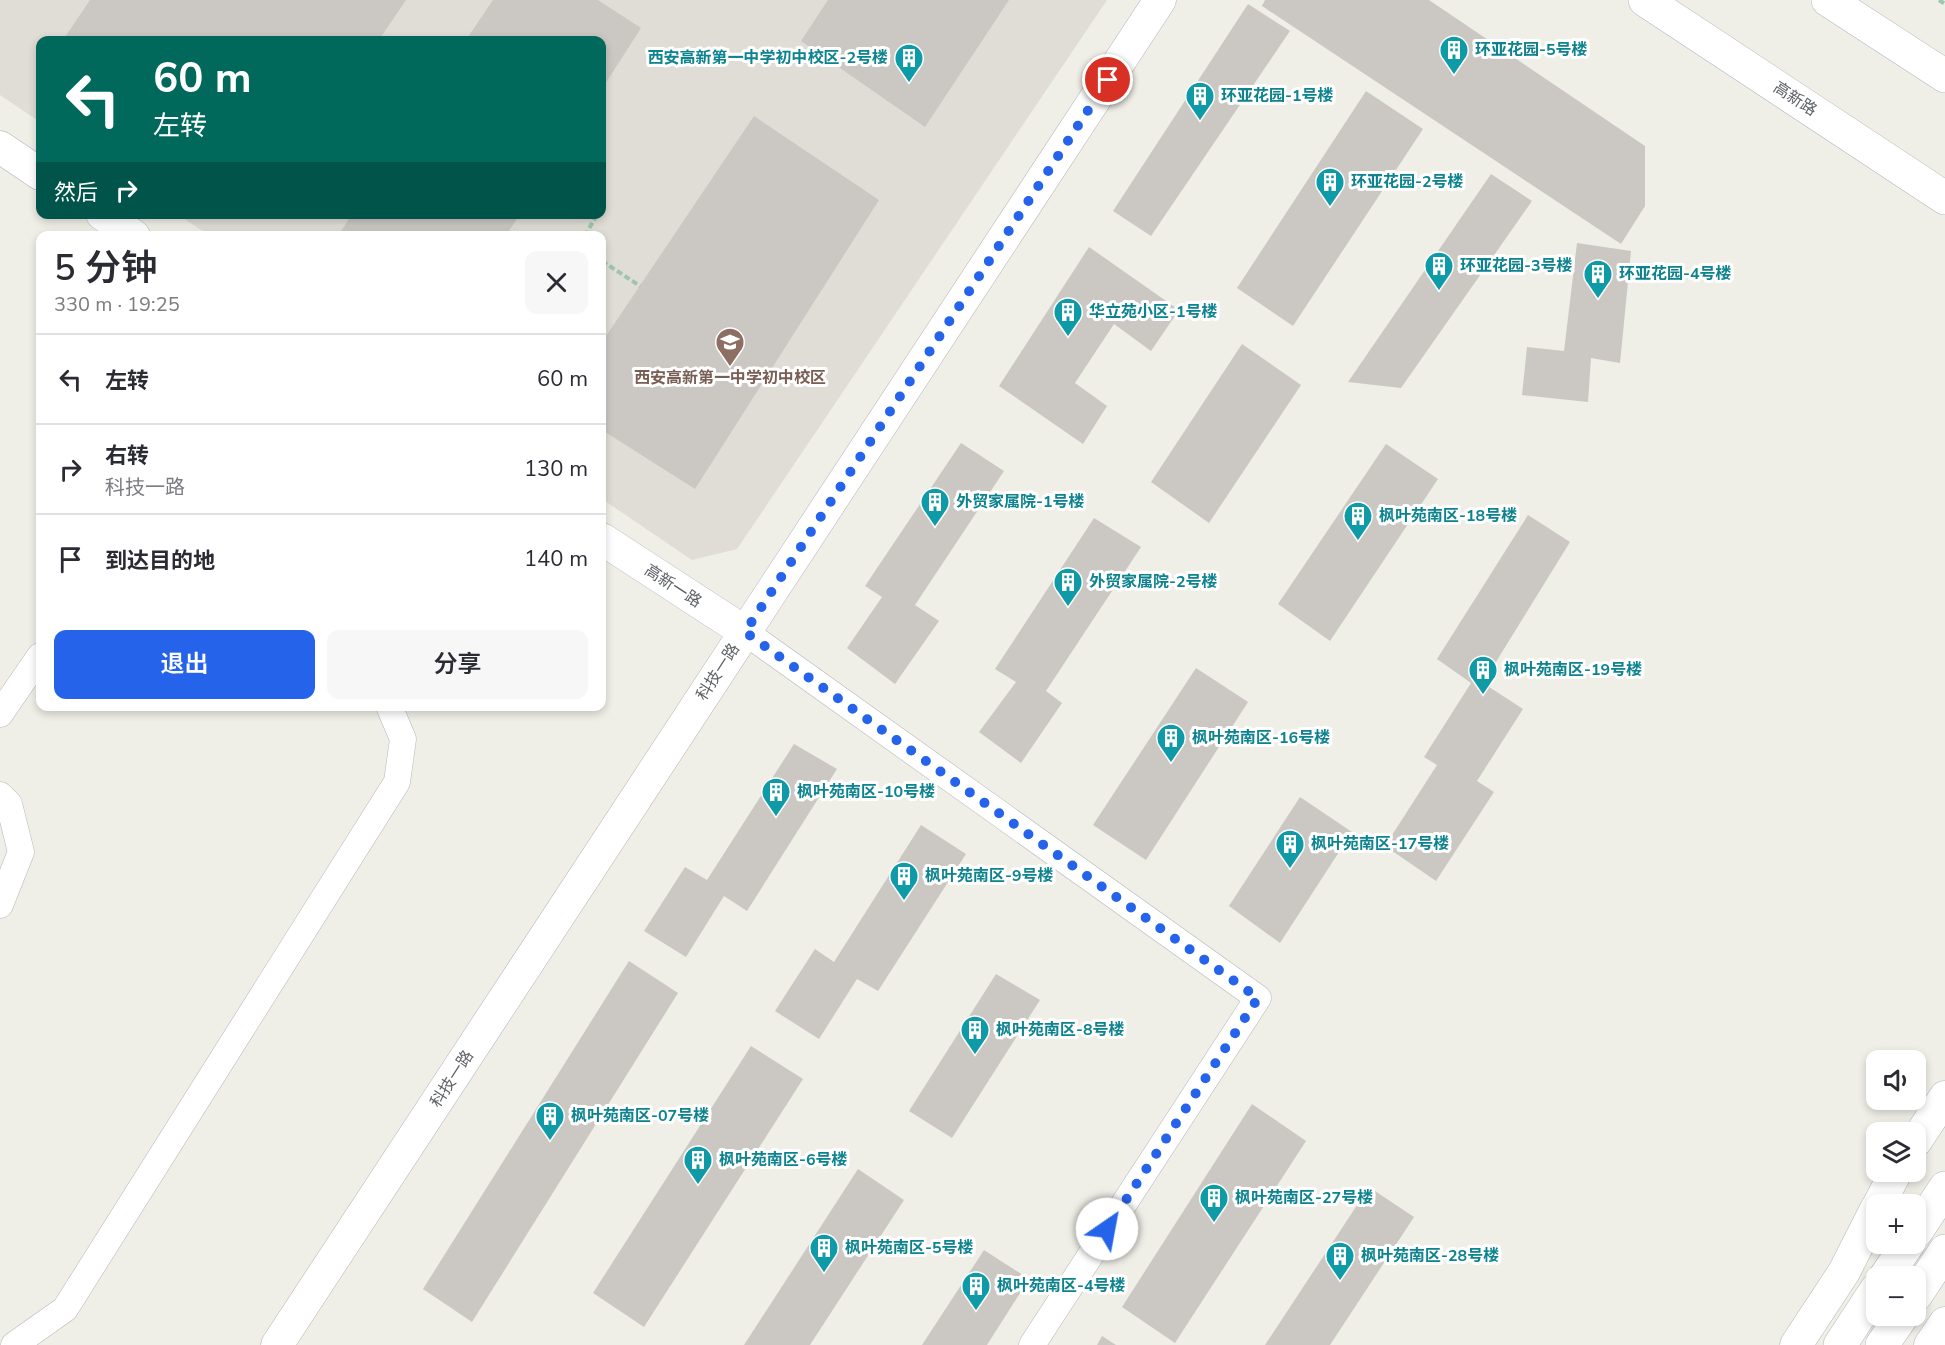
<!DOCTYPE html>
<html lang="zh">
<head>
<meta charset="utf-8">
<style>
  :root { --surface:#fff; --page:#f7f7f7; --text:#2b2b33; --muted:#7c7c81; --line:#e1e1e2; --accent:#2563eb }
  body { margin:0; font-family:"Nunito Sans","Noto Sans SC",sans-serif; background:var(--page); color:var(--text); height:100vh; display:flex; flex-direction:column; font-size:22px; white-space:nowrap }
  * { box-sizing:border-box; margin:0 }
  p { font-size:20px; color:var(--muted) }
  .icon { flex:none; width:33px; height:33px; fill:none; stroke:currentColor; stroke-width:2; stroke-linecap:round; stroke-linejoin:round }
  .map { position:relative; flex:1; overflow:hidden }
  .panel { position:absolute; left:36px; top:231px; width:570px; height:480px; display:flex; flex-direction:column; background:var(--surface); border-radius:12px; box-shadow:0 3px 9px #0003 }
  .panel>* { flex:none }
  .top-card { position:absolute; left:36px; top:36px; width:570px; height:183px; border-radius:12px; box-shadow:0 3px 9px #0003; background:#00695c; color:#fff; overflow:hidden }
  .controls { position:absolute; left:1866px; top:1050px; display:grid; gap:12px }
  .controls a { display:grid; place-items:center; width:60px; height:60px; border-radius:12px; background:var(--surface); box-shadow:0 3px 9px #0003; font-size:30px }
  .pin { position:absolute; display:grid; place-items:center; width:51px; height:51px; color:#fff; margin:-26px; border:3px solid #fff; border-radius:50%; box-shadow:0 2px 6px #0007 }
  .me { position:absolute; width:66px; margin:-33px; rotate:33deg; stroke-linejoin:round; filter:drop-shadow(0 0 4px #0008) }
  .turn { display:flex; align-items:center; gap:21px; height:126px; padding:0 18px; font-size:27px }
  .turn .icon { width:78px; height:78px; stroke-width:2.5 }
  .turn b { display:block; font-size:42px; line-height:51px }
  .then { display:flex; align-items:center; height:57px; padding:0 18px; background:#0003; gap:12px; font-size:22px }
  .round { display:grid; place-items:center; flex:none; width:63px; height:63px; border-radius:12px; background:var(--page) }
  .overview { display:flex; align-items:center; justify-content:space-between; height:102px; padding:0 18px }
  h1 { font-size:36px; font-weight:600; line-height:45px }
  .action { display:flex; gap:12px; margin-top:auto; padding:12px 18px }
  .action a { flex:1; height:69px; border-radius:12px; background:var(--accent); color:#fff; font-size:24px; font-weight:600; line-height:69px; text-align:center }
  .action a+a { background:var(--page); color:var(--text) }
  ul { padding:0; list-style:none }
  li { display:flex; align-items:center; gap:18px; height:90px; padding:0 18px; border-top:2px solid var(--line) }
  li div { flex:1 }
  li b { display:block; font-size:22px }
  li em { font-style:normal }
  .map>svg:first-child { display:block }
  .education { fill:#dfddd5 }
  .building { fill:#cbc8c4 }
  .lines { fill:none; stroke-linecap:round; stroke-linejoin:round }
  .minor-casing { stroke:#b4b6ba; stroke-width:27 }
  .tertiary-casing { stroke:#b4b6ba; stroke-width:33 }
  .secondary-casing { stroke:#b5b8bd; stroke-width:34 }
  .path { stroke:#9ec6ac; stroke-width:4; stroke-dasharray:6 3; stroke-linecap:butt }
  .minor { stroke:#fff; stroke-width:26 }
  .tertiary { stroke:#fff; stroke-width:32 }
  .secondary { stroke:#fff; stroke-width:33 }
  .route { stroke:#2563eb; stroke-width:10; stroke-dasharray:0 18 }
  .labels { text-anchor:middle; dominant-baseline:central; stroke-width:6; stroke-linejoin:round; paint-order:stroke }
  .culture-label { font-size:16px; font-weight:bold; fill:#0d838f; stroke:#fff; text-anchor:start }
  .street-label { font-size:16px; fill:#5e6166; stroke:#fff }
  .education-label { font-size:16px; font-weight:bold; fill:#785e54; stroke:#fff }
</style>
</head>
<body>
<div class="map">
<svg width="1945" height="1345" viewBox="0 0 1945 1345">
  <rect width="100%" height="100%" fill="#efeee7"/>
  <polygon class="education" points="0,0 1107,0 737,549 692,560 602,499 602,236 209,235 178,215 602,214 602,40 40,40 40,122 0,95"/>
  <g class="building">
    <polygon points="90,0 406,0 379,40 63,40"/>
    <polygon points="493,0 598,0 641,28 602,89 602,40 466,40"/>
    <polygon points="828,0 1009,0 925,127 801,41"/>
    <polygon points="1265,0 1429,0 1645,146 1645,206 1621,244 1262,6"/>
    <polygon points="1248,4 1290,31 1151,236 1113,211"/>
    <polygon points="1366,91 1423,129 1293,326 1237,288"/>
    <polygon points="754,116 879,200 695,489 602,430 602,342"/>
    <polygon points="1491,174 1532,201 1401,388 1348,382"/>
    <polygon points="352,214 520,214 506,236 338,236"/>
    <polygon points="1577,243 1631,251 1620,363 1591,358 1588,402 1522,395 1527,347 1564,351"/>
    <polygon points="1089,247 1179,310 1151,351 1114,324 1075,383 1107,406 1083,444 999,386"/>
    <polygon points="1242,344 1301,385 1209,523 1151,482"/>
    <polygon points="961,443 1004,471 915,605 939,621 895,684 847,648 882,597 865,586"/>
    <polygon points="1386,444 1438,479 1330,641 1278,604"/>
    <polygon points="1528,515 1570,542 1483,683 1523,709 1477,781 1494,792 1436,881 1385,846 1437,765 1424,757 1471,683 1437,659"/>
    <polygon points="1094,518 1141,547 1046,691 1062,703 1021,763 979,732 1016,682 995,669"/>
    <polygon points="1196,668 1248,702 1146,860 1093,825"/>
    <polygon points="794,744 837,769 747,911 724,896 686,957 644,931 685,867 707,880"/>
    <polygon points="1300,797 1352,832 1280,943 1229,906"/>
    <polygon points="921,825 966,854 878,991 857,979 819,1039 775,1011 815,949 834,962"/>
    <polygon points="629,961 678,993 472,1322 423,1289"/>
    <polygon points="996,974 1040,1000 952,1138 909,1111"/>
    <polygon points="751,1046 803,1079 644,1327 593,1293"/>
    <polygon points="1252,1104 1306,1141 1175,1343 1122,1307"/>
    <polygon points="858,1169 904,1200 810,1345 744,1345"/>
    <polygon points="1369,1187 1414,1217 1330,1345 1265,1345"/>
    <polygon points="984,1250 1029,1279 987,1345 922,1345"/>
    <polygon points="1102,1336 1116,1345 1097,1345"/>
  </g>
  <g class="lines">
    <g class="minor-casing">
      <g id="minor">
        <polyline points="745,632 1258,998 1032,1345"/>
        <polyline points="0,714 40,656"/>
        <polyline points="0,795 9,804 21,852 0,905"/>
        <polyline points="14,1345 65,1309 397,782 403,739 389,706"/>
      </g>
    </g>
    <g class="tertiary-casing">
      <g id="tertiary">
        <polyline points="0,147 40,174"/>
        <polyline points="102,214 134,236"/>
        <polyline points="602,539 745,632"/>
        <polyline points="1916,1141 1945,1097"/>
        <polyline points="1879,1204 1896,1172"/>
        <polyline points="277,1345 1160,0"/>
        <polyline points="1796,1345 1844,1272 1876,1209"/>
        <polyline points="1930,1345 1945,1323"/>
      </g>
    </g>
    <g class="secondary-casing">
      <g id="secondary">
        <polyline points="1645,0 1945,198"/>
        <polyline points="1828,0 1945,76"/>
        <polyline points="1916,1232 1945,1188"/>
        <polyline points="1886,1276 1908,1244"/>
        <polyline points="1916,1295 1945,1251"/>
        <polyline points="1840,1345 1876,1290"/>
        <polyline points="1882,1345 1902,1316"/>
      </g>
    </g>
    <g class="path">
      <polyline points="1939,0 1945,4"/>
      <polyline points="585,236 597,214"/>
      <polyline points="602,261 640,286"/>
    </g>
    <use href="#minor" class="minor"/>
    <use href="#tertiary" class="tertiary"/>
    <use href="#secondary" class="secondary"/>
  </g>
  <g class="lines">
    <polyline class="route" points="1107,1229 1258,998 745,632 1108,80"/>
  </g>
  <defs>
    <g id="building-pin" transform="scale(1.5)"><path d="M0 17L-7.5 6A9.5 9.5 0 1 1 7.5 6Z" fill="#0f9aa8" stroke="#fff"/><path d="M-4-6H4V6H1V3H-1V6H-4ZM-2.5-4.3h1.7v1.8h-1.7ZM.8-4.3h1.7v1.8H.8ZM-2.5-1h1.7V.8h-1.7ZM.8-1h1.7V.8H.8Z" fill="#fff"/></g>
    <g id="school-pin" transform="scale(1.5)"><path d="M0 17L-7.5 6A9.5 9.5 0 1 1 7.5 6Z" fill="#8d6e63" stroke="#fff"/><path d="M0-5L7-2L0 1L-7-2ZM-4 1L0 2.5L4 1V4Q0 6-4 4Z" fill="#fff"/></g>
  </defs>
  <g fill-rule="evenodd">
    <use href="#building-pin" x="1454" y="50"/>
    <use href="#building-pin" x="909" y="58"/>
    <use href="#building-pin" x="1200" y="96"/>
    <use href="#building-pin" x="1330" y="182"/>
    <use href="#building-pin" x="1439" y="266"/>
    <use href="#building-pin" x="1598" y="274"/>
    <use href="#building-pin" x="1068" y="312"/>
    <use href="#school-pin" x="730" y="342"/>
    <use href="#building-pin" x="935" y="502"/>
    <use href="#building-pin" x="1358" y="516"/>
    <use href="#building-pin" x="1068" y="582"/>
    <use href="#building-pin" x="1483" y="670"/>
    <use href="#building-pin" x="1171" y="738"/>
    <use href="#building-pin" x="776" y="792"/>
    <use href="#building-pin" x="1290" y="844"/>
    <use href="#building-pin" x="904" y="876"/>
    <use href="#building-pin" x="975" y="1030"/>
    <use href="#building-pin" x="550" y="1116"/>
    <use href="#building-pin" x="698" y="1160"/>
    <use href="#building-pin" x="1214" y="1198"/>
    <use href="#building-pin" x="824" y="1248"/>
    <use href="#building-pin" x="1340" y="1256"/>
    <use href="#building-pin" x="976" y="1286"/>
  </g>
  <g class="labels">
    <g class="culture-label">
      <text x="1475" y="50">环亚花园-5号楼</text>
      <text x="888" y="58" text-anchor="end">西安高新第一中学初中校区-2号楼</text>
      <text x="1221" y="96">环亚花园-1号楼</text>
      <text x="1351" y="182">环亚花园-2号楼</text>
      <text x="1460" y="266">环亚花园-3号楼</text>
      <text x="1619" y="274">环亚花园-4号楼</text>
      <text x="1089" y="312">华立苑小区-1号楼</text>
      <text x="956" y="502">外贸家属院-1号楼</text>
      <text x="1379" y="516">枫叶苑南区-18号楼</text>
      <text x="1089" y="582">外贸家属院-2号楼</text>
      <text x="1504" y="670">枫叶苑南区-19号楼</text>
      <text x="1192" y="738">枫叶苑南区-16号楼</text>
      <text x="797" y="792">枫叶苑南区-10号楼</text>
      <text x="1311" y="844">枫叶苑南区-17号楼</text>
      <text x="925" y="876">枫叶苑南区-9号楼</text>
      <text x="996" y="1030">枫叶苑南区-8号楼</text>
      <text x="571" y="1116">枫叶苑南区-07号楼</text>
      <text x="719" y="1160">枫叶苑南区-6号楼</text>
      <text x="1235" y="1198">枫叶苑南区-27号楼</text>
      <text x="845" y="1248">枫叶苑南区-5号楼</text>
      <text x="1361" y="1256">枫叶苑南区-28号楼</text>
      <text x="997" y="1286">枫叶苑南区-4号楼</text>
    </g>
    <g class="street-label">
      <text transform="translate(1795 99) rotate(33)">高新路</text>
      <text transform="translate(673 586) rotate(33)">高新一路</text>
      <text transform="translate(718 672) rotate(-57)">科技一路</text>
      <text transform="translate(452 1079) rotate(-57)">科技一路</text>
    </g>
    <g class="education-label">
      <text x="730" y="378">西安高新第一中学初中校区</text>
    </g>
  </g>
</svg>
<div class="controls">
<a><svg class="icon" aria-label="sound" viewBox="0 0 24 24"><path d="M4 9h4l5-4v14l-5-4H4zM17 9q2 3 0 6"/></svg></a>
<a><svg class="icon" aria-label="layers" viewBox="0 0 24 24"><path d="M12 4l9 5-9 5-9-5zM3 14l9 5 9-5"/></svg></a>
<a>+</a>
<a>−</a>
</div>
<div class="pin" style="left:1108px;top:80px;background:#d93025"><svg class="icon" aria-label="arrive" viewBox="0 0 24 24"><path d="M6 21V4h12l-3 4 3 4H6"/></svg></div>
<svg class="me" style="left:1107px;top:1229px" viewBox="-20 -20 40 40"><circle r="19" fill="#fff"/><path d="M0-13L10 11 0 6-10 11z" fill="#2563eb"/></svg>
<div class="top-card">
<div class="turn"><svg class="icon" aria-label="left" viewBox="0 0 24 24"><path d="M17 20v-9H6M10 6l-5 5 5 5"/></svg><div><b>60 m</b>左转</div></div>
<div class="then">然后<svg class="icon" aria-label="right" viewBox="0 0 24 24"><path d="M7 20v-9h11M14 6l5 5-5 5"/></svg></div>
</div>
<section class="panel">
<div class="overview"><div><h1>5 分钟</h1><p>330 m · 19:25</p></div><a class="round"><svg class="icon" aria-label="close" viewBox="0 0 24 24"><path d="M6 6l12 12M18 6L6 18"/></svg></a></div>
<ul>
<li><svg class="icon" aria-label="left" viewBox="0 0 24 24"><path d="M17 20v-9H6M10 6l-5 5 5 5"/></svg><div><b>左转</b></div><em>60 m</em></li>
<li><svg class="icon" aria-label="right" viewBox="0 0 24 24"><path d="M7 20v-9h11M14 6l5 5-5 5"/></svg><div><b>右转</b><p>科技一路</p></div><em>130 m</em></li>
<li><svg class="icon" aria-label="arrive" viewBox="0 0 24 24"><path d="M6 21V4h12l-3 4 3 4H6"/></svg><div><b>到达目的地</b></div><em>140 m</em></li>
</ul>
<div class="action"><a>退出</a><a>分享</a></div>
</section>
</div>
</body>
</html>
